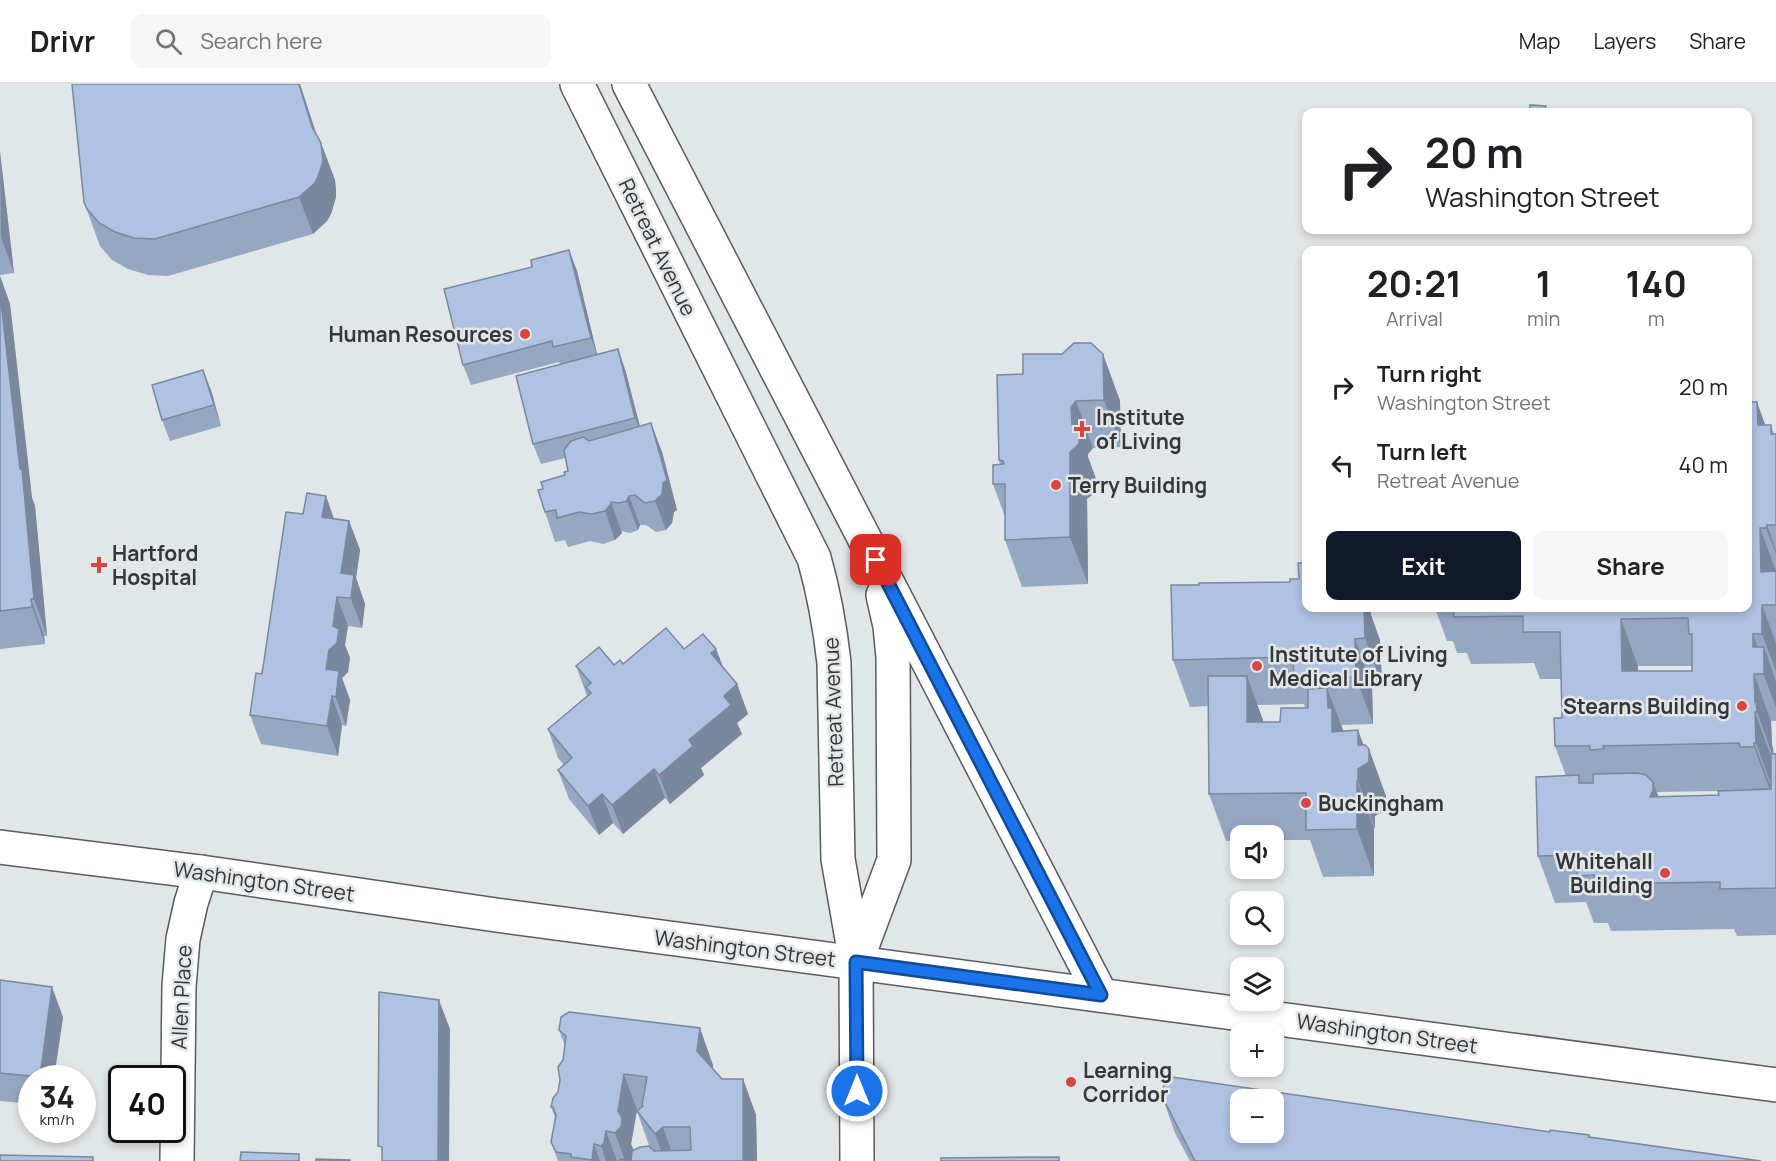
<!DOCTYPE html>
<html lang="en">
<head>
<meta charset="utf-8">
<style>
  :root { --surface:#fff; --page:#f6f6f6; --text:#202124; --muted:#757577; --line:#e0e0e0; --accent:#111827 }
  body { margin:0; font-family:Manrope,sans-serif; background:var(--page); color:var(--text); height:100vh; display:flex; flex-direction:column; font-size:22px; white-space:nowrap }
  * { box-sizing:border-box; margin:0 }
  p { font-size:20px; color:var(--muted) }
  .icon { flex:none; width:33px; height:33px; fill:none; stroke:currentColor; stroke-width:2; stroke-linecap:round; stroke-linejoin:round }
  .map { position:relative; flex:1; overflow:hidden }
  .sheet { position:absolute; left:1302px; top:162px; width:450px; height:366px; display:flex; flex-direction:column; background:var(--surface); border-radius:12px; box-shadow:0 3px 9px #0003 }
  .sheet>* { flex:none }
  .banner { position:absolute; left:1302px; top:24px; width:450px; height:126px; border-radius:12px; box-shadow:0 3px 9px #0003; background:#fff; color:var(--text); overflow:hidden }
  .tools { position:absolute; left:1230px; top:741px; display:grid; gap:12px }
  .tools a { display:grid; place-items:center; width:54px; height:54px; border-radius:12px; background:var(--surface); box-shadow:0 3px 9px #0003; font-size:30px }
  .speed { position:absolute; left:18px; top:981px; display:flex; gap:12px; font-size:30px; font-weight:700; text-align:center }
  .speed>* { display:grid; place-content:center; width:78px; height:78px; border-radius:50%; background:var(--surface); box-shadow:0 3px 9px #0003; line-height:1 }
  .speed small { font-size:15px; font-weight:400 }
  .speed .limit { border:3px solid #111; border-radius:9px; background:#fff; color:#111 }
  .pin { position:absolute; display:grid; place-items:center; width:51px; height:51px; color:#fff; margin:-26px; border-radius:12px; box-shadow:0 3px 9px #0006 }
  .me { position:absolute; width:66px; margin:-33px; rotate:0deg; stroke-linejoin:round; filter:drop-shadow(0 0 4px #0008) }
  .turn { display:flex; align-items:center; gap:21px; height:126px; padding:0 24px; font-size:27px }
  .turn .icon { width:78px; height:78px; stroke-width:2.5 }
  .turn b { display:block; font-size:42px; line-height:51px }
  .eta { display:flex; justify-content:space-evenly; align-items:center; height:102px; text-align:center }
  .eta b { font-size:36px; font-weight:700; line-height:42px }
  .action { display:flex; gap:12px; margin-top:auto; padding:12px 24px }
  .action a { flex:1; height:69px; border-radius:12px; background:var(--accent); color:#fff; font-size:24px; font-weight:700; line-height:69px; text-align:center }
  .action a+a { background:var(--page); color:var(--text) }
  ul { padding:0; list-style:none }
  li { display:flex; align-items:center; gap:18px; height:78px; padding:0 24px }
  li div { flex:1 }
  li b { display:block; font-size:22px }
  li em { font-style:normal }
  header { display:flex; align-items:center; gap:36px; box-sizing:border-box; height:84px; padding:0 30px; background:var(--surface); border-bottom:2px solid var(--line) }
  header strong { font-size:28px }
  nav { display:flex; gap:33px; margin-inline-start:auto; font-size:21px }
  .search { width:420px; height:54px; background:var(--page); display:flex; align-items:center; gap:15px; box-sizing:border-box; padding:0 21px; border-radius:12px; color:var(--muted); font-size:22px }
  .map>svg:first-child { display:block }
  .lines { fill:none; stroke-linecap:round; stroke-linejoin:round }
  .minor-casing { stroke:#585c5f; stroke-width:36 }
  .tertiary-casing { stroke:#585c5f; stroke-width:36 }
  .secondary-casing { stroke:#585c5f; stroke-width:36 }
  .minor { stroke:#fff; stroke-width:33 }
  .tertiary { stroke:#fff; stroke-width:33 }
  .secondary { stroke:#fff; stroke-width:33 }
  .wall { fill:#96a7c2; fill-rule:evenodd }
  .shaded-wall { fill:#7a889e }
  .building { fill:#afc2e2; stroke:#7a889e; stroke-width:1.5; fill-rule:evenodd }
  .route-casing { stroke:#114b97; stroke-width:15 }
  .route { stroke:#1a73e8; stroke-width:10 }
  .poi-dot { fill:#d64645; stroke:#e1e6e9; stroke-width:2 }
  .labels { text-anchor:middle; dominant-baseline:central; stroke-width:5; stroke-linejoin:round; paint-order:stroke }
  .street-label { font-size:21px; fill:#343637; stroke:#e1e6e9 }
  .poi-label { font-size:21px; font-weight:bold; fill:#343637; stroke:#e1e6e9; text-anchor:start }
</style>
</head>
<body>
<header>
<strong>Drivr</strong>
<div class="search"><svg class="icon" aria-label="search" viewBox="0 0 24 24"><circle cx="10" cy="10" r="6"/><path d="M15 15l6 6"/></svg>Search here</div>
<nav><a>Map</a><a>Layers</a><a>Share</a></nav>
</header>
<div class="map">
<svg width="1776" height="1077" viewBox="0 0 1776 1077">
  <rect width="100%" height="100%" fill="#e1e6e9"/>
  <g class="lines">
    <g class="minor-casing">
      <polyline id="minor" points="177,1077 179,902 183,855 191,819 201,788"/>
    </g>
    <g class="tertiary-casing">
      <polyline id="tertiary" points="856,878 857,1077"/>
    </g>
    <g class="secondary-casing">
      <g id="secondary">
        <path d="M577,0L814,474C824,509 830,543 834,579L838,775L856,878"/>
        <polyline points="629,0 1101,911"/>
        <polyline points="0,763 201,788 496,831 1776,1001"/>
        <polyline points="856,878 894,776 893,573 890,542 883,511"/>
      </g>
    </g>
    <use href="#minor" class="minor"/>
    <use href="#tertiary" class="tertiary"/>
    <use href="#secondary" class="secondary"/>
  </g>
  <g class="wall">
    <polygon points="317,51 321,59 335,96 336,113 331,130 327,137 313,150 168,192 148,191 128,185 112,176 100,162 84,118"/>
    <polygon points="0,68 14,189 0,191"/>
    <polygon points="569,166 577,187 597,270 625,285 640,342 651,339 662,368 677,426 674,428 672,439 666,446 656,448 646,441 640,441 638,446 630,449 621,447 622,449 615,456 603,460 590,457 568,463 565,456 555,458 545,428 543,405 565,391 568,387 565,374 541,380 533,360 560,280 559,278 471,301 463,281 532,183"/>
    <polygon points="0,192 10,220 32,414 35,422 47,552 44,552 45,560 0,565"/>
    <polygon points="1062,270 1103,270 1120,317 1121,363 1093,364 1088,370 1088,373 1096,395 1097,407 1087,415 1088,500 1022,503 1005,456 1005,433 993,400 1000,380 999,376 1023,290"/>
    <polygon points="211,306 221,342 170,357 162,336"/>
    <path d="M1766,341H1771L1774,350H1776V637H1771L1772,660L1773,670H1776V851L1737,852L1734,845L1611,847L1608,839H1594L1586,818L1555,819L1538,772L1566,692L1555,662L1562,634L1561,595H1540L1534,579L1471,580L1467,569H1457L1453,557H1447L1435,524H1748ZM1638,582H1692V587H1638ZM1718,707L1719,711L1659,713L1657,708Z"/>
    <polygon points="326,412 334,435 349,437 360,466 356,494 365,520 362,544 348,542 345,561 350,574 348,588 342,594 350,616 346,642 342,641 338,672 261,660 250,631 303,430"/>
    <path d="M1199,501L1371,525V531L1380,556L1382,601L1372,602L1373,640L1341,641L1343,647L1358,646L1363,661L1386,712V725L1375,732V744H1374V792L1323,793L1310,756H1274V752H1240V757H1226L1209,710L1208,622L1190,623L1173,576ZM1304,620L1305,624L1280,638H1263L1257,621Z"/>
    <polygon points="684,565 716,565 723,583 737,600 748,630 737,639 742,650 701,684 704,691 670,720 665,714 623,750 613,739 599,751 569,715 558,686 564,681 558,674 548,645 587,612 576,582 623,580"/>
    <polygon points="0,896 63,933 54,994 32,994 32,1020 0,1017"/>
    <path d="M559,946L713,981V985L722,995H743L756,1031L757,1077H558L551,1058L555,1033L551,1023L558,1008L565,962ZM637,1027L650,1064L634,1066L631,1060Z"/>
    <polygon points="1162,1012 1589,1051 1590,1053 1761,1077 1190,1077 1175,1049"/>
  </g>
  <g class="shaded-wall">
    <polygon points="299,0 300,0 323,70 321,59 335,96 336,105 336,113 331,130 327,137 313,150 299,113 312,43"/>
    <polygon points="0,68 14,189 1,153"/>
    <polygon points="569,166 577,187 598,274 591,254"/>
    <polygon points="0,192 10,220 32,414 35,422 47,552 34,515 0,209"/>
    <polygon points="618,265 625,285 643,355 635,334"/>
    <polygon points="1103,270 1120,317 1121,363 1104,316"/>
    <polygon points="203,286 211,306 221,342 214,321"/>
    <polygon points="1076,317 1093,364 1088,370 1088,373 1096,395 1097,407 1087,415 1088,500 1070,453 1070,368 1071,323"/>
    <polygon points="1757,318 1774,365 1758,341"/>
    <polygon points="651,339 662,368 677,426 674,428 672,439 666,446 655,417"/>
    <polygon points="326,412 336,441 322,433"/>
    <polygon points="629,412 640,441 638,446 627,417"/>
    <polygon points="611,418 622,449 615,456 605,427"/>
    <polygon points="349,437 360,466 356,494 365,520 362,544 341,489"/>
    <polygon points="1767,441 1776,467 1776,470 1766,444"/>
    <polygon points="1760,444 1776,487 1761,488"/>
    <polygon points="337,513 348,542 345,561 350,574 348,588 342,594 350,616 346,642 326,585"/>
    <polygon points="31,515 44,552 45,560 32,523"/>
    <polygon points="1762,521 1776,559 1776,587 1762,550"/>
    <polygon points="1359,524 1370,524 1371,531 1380,556 1382,601 1365,554"/>
    <polygon points="1621,535 1638,582 1639,634 1622,587"/>
    <polygon points="1753,550 1764,581 1764,563 1776,597 1776,623 1753,563"/>
    <polygon points="1355,555 1372,602 1373,640 1356,593"/>
    <polygon points="716,565 727,594 711,569"/>
    <polygon points="1754,590 1771,637 1772,660 1773,664 1774,675 1757,628 1755,618"/>
    <polygon points="1247,592 1264,639 1247,638"/>
    <polygon points="737,600 748,630 737,639 742,650 701,684 704,691 670,720 659,691 689,656 724,612"/>
    <polygon points="1327,604 1345,651 1332,648 1328,624"/>
    <polygon points="332,612 342,641 338,672 327,642"/>
    <polygon points="1755,628 1772,675 1773,706 1756,659"/>
    <polygon points="1358,646 1369,676 1369,665 1386,712 1386,725 1375,732 1375,744 1358,697"/>
    <polygon points="1754,659 1772,706 1771,709 1754,663"/>
    <polygon points="654,685 665,714 623,750 612,721"/>
    <polygon points="1357,697 1374,744 1374,792 1357,745"/>
    <polygon points="1653,698 1670,745 1650,713"/>
    <polygon points="602,710 613,739 599,751 588,722"/>
    <polygon points="52,903 63,933 54,994 40,994"/>
    <polygon points="439,916 450,945 449,1077 438,1077"/>
    <polygon points="700,944 713,981 711,1003 697,967"/>
    <polygon points="624,990 637,1026 631,1060 635,1071 634,1077 625,1077 615,1049"/>
    <polygon points="743,995 756,1031 757,1077 743,1077"/>
    <polygon points="663,1043 675,1077 665,1077 655,1050"/>
    <polygon points="606,1047 617,1077 606,1077 601,1062"/>
    <polygon points="594,1060 600,1077 592,1077 592,1076"/>
  </g>
  <g class="building">
    <polygon points="72,0 299,0 312,43 321,59 323,77 318,93 314,100 299,113 155,155 134,154 115,148 99,139 87,125 84,118"/>
    <polygon points="1530,21 1546,22 1545,26 1548,28 1526,28 1530,25"/>
    <polygon points="569,166 591,254 553,263 552,257 463,281 444,205 532,183 531,176"/>
    <polygon points="0,209 20,385 22,385 34,515 31,515 32,523 0,527"/>
    <polygon points="1074,259 1091,259 1103,270 1104,316 1076,317 1071,323 1072,341 1079,348 1079,360 1070,368 1070,453 1005,456 1005,400 993,400 993,381 1004,380 1003,377 999,376 997,291 1023,290 1023,270 1062,270"/>
    <polygon points="618,265 635,334 533,360 516,292"/>
    <polygon points="203,286 214,321 162,336 152,301"/>
    <path d="M1748,318H1757L1758,341H1771V350H1776V441H1767L1766,444H1760L1761,488L1776,487V521H1762V550H1753V563H1764V590H1754L1755,618L1756,617L1757,628H1755L1756,659H1754V663H1740L1739,659L1603,662L1604,665L1590,666V662H1555L1554,634H1562L1560,548H1523V532L1454,533L1453,524H1748ZM1688,534L1689,550H1692V587H1622L1621,535Z"/>
    <polygon points="651,339 667,396 663,399 662,410 655,417 645,419 635,411 629,412 627,417 619,419 611,418 611,420 605,427 592,430 579,428 557,434 556,426 545,428 538,406 543,405 541,398 565,391 564,388 568,387 564,366 571,357 583,353 589,357"/>
    <polygon points="307,409 326,412 322,433 349,437 341,489 354,491 351,514 337,513 333,542 339,545 337,559 329,566 326,585 339,587 336,613 332,612 327,642 250,631 256,589 262,590 286,428 303,430"/>
    <polygon points="1298,479 1306,479 1306,524 1364,524 1365,554 1355,555 1356,593 1294,594 1293,573 1173,576 1171,501 1199,501 1199,499 1290,498 1290,495 1299,495"/>
    <polygon points="666,544 684,565 703,550 716,565 711,569 737,600 724,612 731,621 689,656 693,662 659,691 654,685 612,721 602,710 588,722 558,686 572,674 548,645 591,609 586,603 591,599 576,582 599,563 614,581 620,576 623,580"/>
    <polygon points="1208,592 1247,592 1247,638 1280,638 1281,624 1308,624 1308,605 1327,604 1328,624 1332,624 1332,648 1358,646 1358,661 1365,661 1369,665 1369,678 1358,685 1358,697 1357,697 1357,745 1306,746 1306,709 1209,710"/>
    <polygon points="1771,670 1776,670 1776,804 1720,805 1720,798 1594,800 1594,791 1577,792 1577,771 1538,772 1536,693 1579,691 1579,699 1593,699 1593,690 1637,689 1646,691 1653,698 1653,706 1650,713 1719,711 1718,707 1771,705"/>
    <polygon points="0,896 52,903 40,993 0,989"/>
    <polygon points="379,908 439,916 438,1077 382,1077 382,1063 378,1062"/>
    <polygon points="569,928 700,944 697,967 722,995 743,995 743,1077 619,1077 621,1075 631,1076 632,1067 640,1063 649,1062 654,1067 691,1066 690,1043 663,1043 655,1050 637,1027 643,1022 642,1021 647,993 624,990 618,1027 622,1034 621,1043 615,1049 606,1047 604,1059 601,1062 594,1060 592,1076 571,1073 571,1070 556,1068 551,1058 556,1031 553,1023 551,1023 553,1014 558,1008 560,996 558,983 563,976 566,952 559,946 561,933"/>
    <path d="M1165,992L1550,1048V1046L1589,1051V1053L1761,1077H1195L1162,1012ZM1240,1016H1274V1048H1240Z"/>
    <polygon points="241,1068 299,1070 299,1077 240,1077"/>
    <polygon points="0,1071 93,1073 93,1077 0,1077"/>
    <polygon points="1059,1073 1059,1077 941,1077 941,1074"/>
    <polygon points="316,1075 350,1076 350,1077 316,1077"/>
  </g>
  <g class="lines">
    <g class="route-casing">
      <polyline id="route" points="857,1007 856,878 1101,911 876,476"/>
    </g>
    <use href="#route" class="route"/>
  </g>
  <g class="poi-dot">
    <circle cx="525" cy="250" r="6"/>
    <path d="M1079 336h6v6h6v6h-6v6h-6v-6h-6v-6h6z"/>
    <circle cx="1056" cy="401" r="6"/>
    <path d="M96 472h6v6h6v6h-6v6h-6v-6h-6v-6h6z"/>
    <circle cx="1257" cy="582" r="6"/>
    <circle cx="1742" cy="622" r="6"/>
    <circle cx="1306" cy="719" r="6"/>
    <circle cx="1665" cy="789" r="6"/>
    <circle cx="1071" cy="998" r="6"/>
  </g>
  <g class="labels">
    <g class="street-label">
      <text transform="translate(658 163) rotate(64)">Retreat Avenue</text>
      <text transform="translate(833 628) rotate(-92)">Retreat Avenue</text>
      <text transform="translate(264 797) rotate(8)">Washington Street</text>
      <text transform="translate(745 864) rotate(7)">Washington Street</text>
      <text transform="translate(181 913) rotate(-87)">Allen Place</text>
      <text transform="translate(1387 949) rotate(8)">Washington Street</text>
    </g>
    <g class="poi-label">
      <text x="513" y="250" text-anchor="end">Human Resources</text>
      <text x="1096" y="333">Institute<tspan x="1096" dy="24">of Living</tspan></text>
      <text x="1068" y="401">Terry Building</text>
      <text x="112" y="469">Hartford<tspan x="112" dy="24">Hospital</tspan></text>
      <text x="1269" y="570">Institute of Living<tspan x="1269" dy="24">Medical Library</tspan></text>
      <text x="1730" y="622" text-anchor="end">Stearns Building</text>
      <text x="1318" y="719">Buckingham</text>
      <text x="1653" y="777" text-anchor="end">Whitehall<tspan x="1653" dy="24">Building</tspan></text>
      <text x="1083" y="986">Learning<tspan x="1083" dy="24">Corridor</tspan></text>
    </g>
  </g>
</svg>
<div class="tools">
<a><svg class="icon" aria-label="sound" viewBox="0 0 24 24"><path d="M4 9h4l5-4v14l-5-4H4zM17 9q2 3 0 6"/></svg></a>
<a><svg class="icon" aria-label="search" viewBox="0 0 24 24"><circle cx="10" cy="10" r="6"/><path d="M15 15l6 6"/></svg></a>
<a><svg class="icon" aria-label="layers" viewBox="0 0 24 24"><path d="M12 4l9 5-9 5-9-5zM3 14l9 5 9-5"/></svg></a>
<a>+</a>
<a>−</a>
</div>
<div class="speed"><div>34<small>km/h</small></div><div class="limit">40</div></div>
<div class="pin" style="left:876px;top:476px;background:#d93025"><svg class="icon" aria-label="arrive" viewBox="0 0 24 24"><path d="M6 21V4h12l-3 4 3 4H6"/></svg></div>
<svg class="me" style="left:857px;top:1007px" viewBox="-20 -20 40 40"><circle r="17" fill="#1a73e8" stroke="#fff" stroke-width="3"/><path d="M0-11L8 9 0 5-8 9z" fill="#fff"/></svg>
<div class="banner">
<div class="turn"><svg class="icon" aria-label="right" viewBox="0 0 24 24"><path d="M7 20v-9h11M14 6l5 5-5 5"/></svg><div><b>20 m</b>Washington Street</div></div>
</div>
<section class="sheet">
<div class="eta">
<div><b>20:21</b><p>Arrival</p></div>
<div><b>1</b><p>min</p></div>
<div><b>140</b><p>m</p></div>
</div>
<ul>
<li><svg class="icon" aria-label="right" viewBox="0 0 24 24"><path d="M7 20v-9h11M14 6l5 5-5 5"/></svg><div><b>Turn right</b><p>Washington Street</p></div><em>20 m</em></li>
<li><svg class="icon" aria-label="left" viewBox="0 0 24 24"><path d="M17 20v-9H6M10 6l-5 5 5 5"/></svg><div><b>Turn left</b><p>Retreat Avenue</p></div><em>40 m</em></li>
</ul>
<div class="action"><a>Exit</a><a>Share</a></div>
</section>
</div>
</body>
</html>
